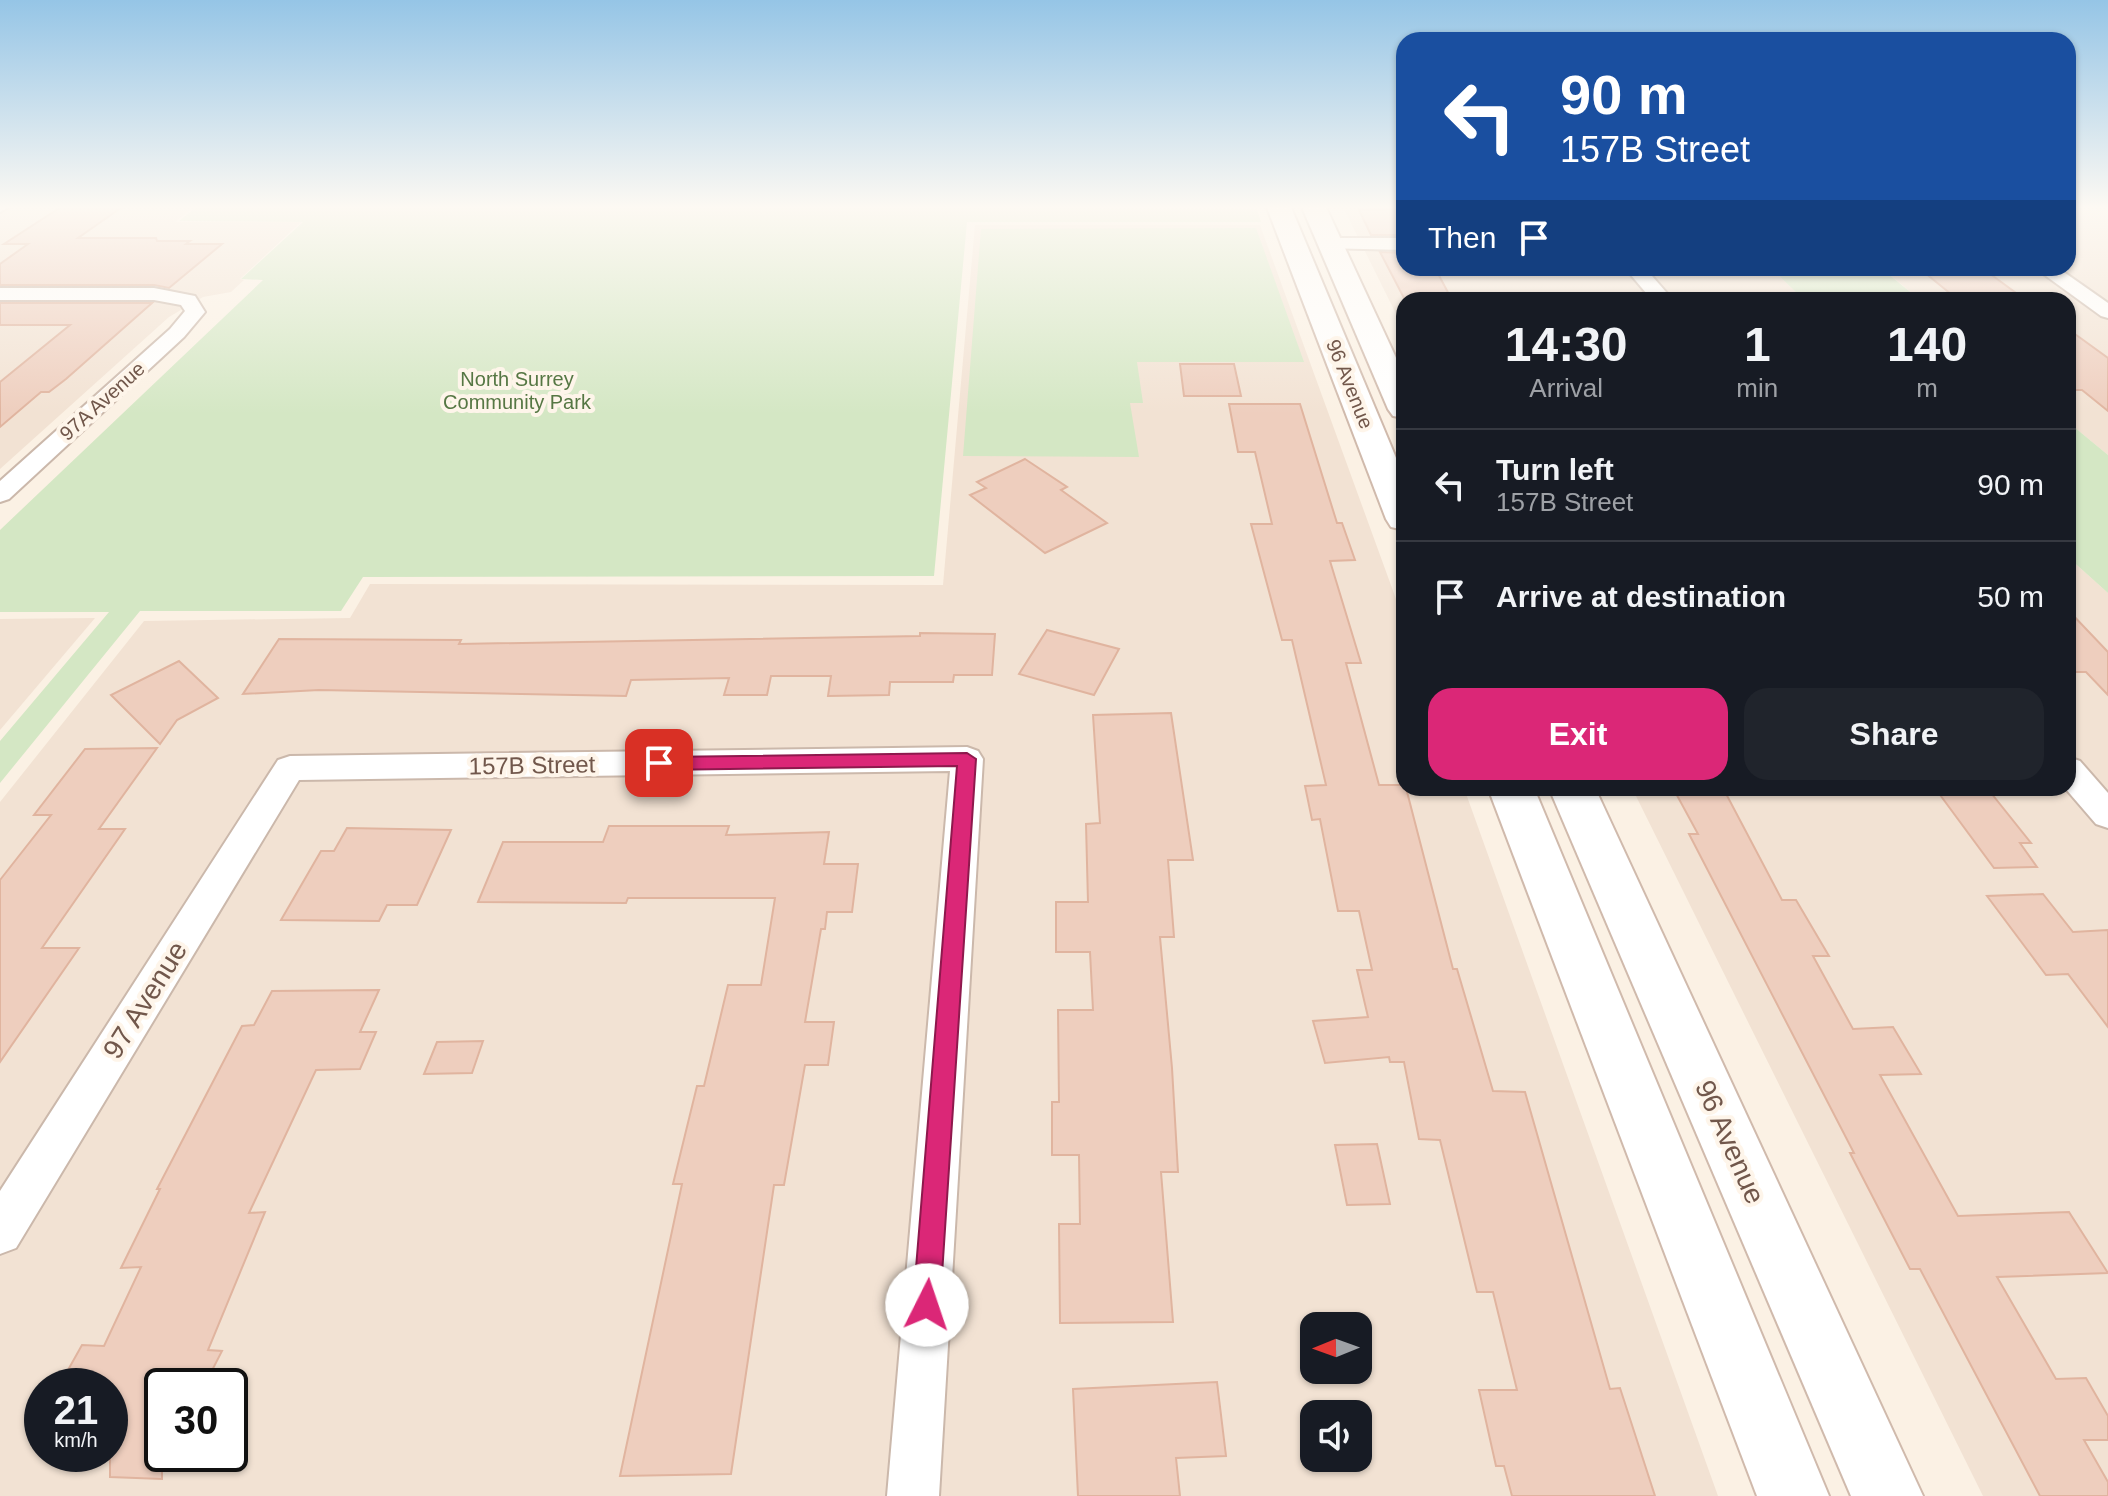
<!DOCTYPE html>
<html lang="en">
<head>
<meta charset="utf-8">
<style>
  :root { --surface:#171b24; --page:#20242c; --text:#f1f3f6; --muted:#9ea1a6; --line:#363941; --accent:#db2777 }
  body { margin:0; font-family:Arial,sans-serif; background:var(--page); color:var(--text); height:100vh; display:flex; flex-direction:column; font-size:30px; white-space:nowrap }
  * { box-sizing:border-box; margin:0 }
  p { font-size:26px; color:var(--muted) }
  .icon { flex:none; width:44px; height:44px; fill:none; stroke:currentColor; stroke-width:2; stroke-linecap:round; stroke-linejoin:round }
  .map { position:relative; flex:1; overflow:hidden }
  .side { position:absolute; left:1396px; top:292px; width:680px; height:504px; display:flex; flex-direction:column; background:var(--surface); border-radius:24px; box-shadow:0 2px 6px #0004 }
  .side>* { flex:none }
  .top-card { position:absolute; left:1396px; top:32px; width:680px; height:244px; border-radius:24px; box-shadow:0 2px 6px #0004; background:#1a4fa0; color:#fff; overflow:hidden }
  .needle { width:52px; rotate:269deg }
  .fabs { position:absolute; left:1300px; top:1312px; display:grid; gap:16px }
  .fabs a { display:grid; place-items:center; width:72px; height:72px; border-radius:16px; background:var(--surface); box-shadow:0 2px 6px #0004; font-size:40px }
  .speed { position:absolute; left:24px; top:1368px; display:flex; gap:16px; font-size:40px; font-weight:700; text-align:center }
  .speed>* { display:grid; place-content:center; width:104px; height:104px; border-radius:50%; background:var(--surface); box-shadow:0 2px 6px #0004; line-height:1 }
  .speed small { font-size:20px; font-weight:400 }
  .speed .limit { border:4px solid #111; border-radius:12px; background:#fff; color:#111 }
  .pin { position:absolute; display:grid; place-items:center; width:68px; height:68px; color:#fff; margin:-34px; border-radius:16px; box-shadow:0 4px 12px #0006 }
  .me { position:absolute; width:88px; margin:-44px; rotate:4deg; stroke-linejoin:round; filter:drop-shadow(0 0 6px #0008) }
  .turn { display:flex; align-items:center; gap:28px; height:168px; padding:0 32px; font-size:36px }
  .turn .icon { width:104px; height:104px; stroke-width:2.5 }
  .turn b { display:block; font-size:56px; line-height:68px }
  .then { display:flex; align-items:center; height:76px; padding:0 32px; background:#0003; gap:16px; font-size:30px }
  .eta { display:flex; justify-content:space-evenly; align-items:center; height:136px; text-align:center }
  .eta b { font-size:48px; font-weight:700; line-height:56px }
  .primary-button { display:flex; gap:16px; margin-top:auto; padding:16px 32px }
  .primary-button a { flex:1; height:92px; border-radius:24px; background:var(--accent); color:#fff; font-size:32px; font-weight:700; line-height:92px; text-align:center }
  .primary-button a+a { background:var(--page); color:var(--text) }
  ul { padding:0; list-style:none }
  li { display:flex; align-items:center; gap:24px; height:112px; padding:0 32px; border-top:2px solid var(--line) }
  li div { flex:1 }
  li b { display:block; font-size:30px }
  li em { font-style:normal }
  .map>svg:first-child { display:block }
  .residential { fill:#f2e2d3; fill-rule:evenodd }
  .education { fill:#eee1f7 }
  .green { fill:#d4e7c4 }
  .building { fill:#eecebe; stroke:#e0b49f; stroke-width:2 }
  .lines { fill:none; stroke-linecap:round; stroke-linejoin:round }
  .street-casing { stroke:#cbb8ab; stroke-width:4 }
  .secondary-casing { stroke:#d0baac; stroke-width:4 }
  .street { fill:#fff; fill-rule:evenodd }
  .secondary { fill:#fff; fill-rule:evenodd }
  .route { fill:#db2777; stroke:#8e194d; stroke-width:2 }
  .labels { text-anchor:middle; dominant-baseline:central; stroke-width:8; stroke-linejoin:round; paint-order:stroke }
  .far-park-label { font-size:20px; fill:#567744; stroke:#fef5ea }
  .far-street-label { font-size:20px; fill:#71574b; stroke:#fef5ea }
  .street-label { font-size:24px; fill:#71574b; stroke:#fef5ea }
  .near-street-label { font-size:28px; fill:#71574b; stroke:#fef5ea }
</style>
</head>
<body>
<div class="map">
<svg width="2108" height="1496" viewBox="0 0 2108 1496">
  <rect width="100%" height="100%" fill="#fbf1e4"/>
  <g class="residential">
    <polygon points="0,205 196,205 175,222 301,222 240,279 244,280 231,292 203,297 169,317 0,469"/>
    <polygon points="1342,205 1404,205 1404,268 1771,268 1804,300 1404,300 1404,330"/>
    <polygon points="2068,205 2108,205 2108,455 2068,422 2068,300 1920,300 1882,268 2068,268"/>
    <path d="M975,225H1260L1404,621V788H1464L1718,1496H0V802L144,621L350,618L370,584L943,585ZM1314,1326H1358V1370H1314ZM42,1386H110V1454H42ZM162,1386H230V1454H162ZM1314,1414H1358V1458H1314Z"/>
    <polygon points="2068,557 2108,593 2108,1496 1983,1496 1632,788 2068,788"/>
    <polygon points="95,618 0,730 0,619"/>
  </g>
  <polygon class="education" points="635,205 1255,205 1257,209 633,209"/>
  <g class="green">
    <polygon points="199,205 1257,209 1261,222 967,222 934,576 363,577 341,611 140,611 0,783 0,741 109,612 0,612 0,530 263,280 241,279 303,222 179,221"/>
    <polygon points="1256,228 1304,362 1137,362 1143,403 1130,403 1139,457 963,456 981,229"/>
    <polygon points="1771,268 1881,268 1920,300 1804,300"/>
    <polygon points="2068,422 2108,455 2108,593 2068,557"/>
  </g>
  <g class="building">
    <polygon points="64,205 125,205 78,238 156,238 157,241 190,241 186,244 222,244 169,288 154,285 0,285 0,264 28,244 4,244"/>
    <polygon points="1404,209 1404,235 1371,235 1359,210"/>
    <polygon points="1380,252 1404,253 1404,268 1435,268 1452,300 1405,300"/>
    <polygon points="1919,268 1982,268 2023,298 1957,299"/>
    <polygon points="0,303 152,303 66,379 49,392 41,392 0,427 0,382 70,325 0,325"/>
    <polygon points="2068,329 2108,358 2108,411 2082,390 2068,390"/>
    <polygon points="1180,364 1234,364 1241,396 1184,396"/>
    <polygon points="1229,404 1300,404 1337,523 1342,523 1355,560 1330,561 1361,663 1346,663 1379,785 1404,785 1406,788 1453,969 1457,969 1493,1091 1525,1092 1610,1389 1620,1388 1655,1496 1512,1496 1504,1466 1496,1466 1479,1390 1517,1390 1493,1292 1477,1292 1440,1140 1419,1139 1404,1062 1390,1062 1389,1057 1325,1063 1313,1021 1368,1017 1357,970 1372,970 1359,911 1338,911 1320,819 1312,820 1305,786 1326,785 1292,640 1282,640 1251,524 1272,524 1255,452 1238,452"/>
    <polygon points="1025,459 1067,487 1061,490 1107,523 1045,553 970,495 986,488 977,482"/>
    <polygon points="2068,610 2108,652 2108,695 2086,672 2068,672"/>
    <polygon points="1047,630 1119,649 1094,695 1019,674"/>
    <polygon points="920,633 995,634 992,675 954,675 953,682 890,682 889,695 828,696 831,676 771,676 767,695 724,695 729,678 631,680 626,696 319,690 243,694 279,639 461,640 459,644 920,636"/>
    <polygon points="179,661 218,698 177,720 160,744 111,695"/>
    <polygon points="1171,713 1193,860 1168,860 1174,937 1160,937 1172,1068 1178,1172 1161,1172 1173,1322 1060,1323 1059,1224 1080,1224 1079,1155 1052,1155 1052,1102 1059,1102 1058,1010 1093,1010 1090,952 1056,952 1056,902 1088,902 1086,824 1100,823 1093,715"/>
    <polygon points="157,748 99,829 125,829 42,948 79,948 0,1062 0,880 51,815 34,815 85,749"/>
    <polygon points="1673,788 1723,788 1782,900 1796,900 1829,956 1813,956 1853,1029 1893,1027 1921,1074 1880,1075 1958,1216 2069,1212 2108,1273 1997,1277 2056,1379 2086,1378 2108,1416 2108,1440 2084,1440 2108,1482 2108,1496 2040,1496 1920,1269 1910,1269 1850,1153 1854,1153 1689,834 1698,834"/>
    <polygon points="1935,788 1987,788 2031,843 2020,843 2037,867 1994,868"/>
    <polygon points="609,826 729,826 726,835 829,832 824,864 858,864 852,912 827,912 825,929 821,929 805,1022 834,1022 828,1065 805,1065 784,1185 774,1185 731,1474 620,1476 682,1184 673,1184 697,1086 704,1086 728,985 761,985 775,898 628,898 626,903 478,902 503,842 603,842"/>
    <polygon points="347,828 451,830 417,905 387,905 379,921 281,920 321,851 334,851"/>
    <polygon points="2043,894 2073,932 2108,930 2108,1027 2068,974 2046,975 1987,896"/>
    <polygon points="379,990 360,1032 376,1032 360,1069 316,1070 249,1213 265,1212 208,1350 222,1351 204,1386 162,1386 162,1479 110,1477 110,1386 59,1386 82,1345 104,1346 141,1267 121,1268 160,1189 157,1189 242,1026 254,1025 272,991"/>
    <polygon points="483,1041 472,1073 424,1074 437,1042"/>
    <polygon points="1377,1144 1390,1204 1347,1205 1335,1145"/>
    <polygon points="1217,1382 1226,1456 1176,1458 1180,1496 1078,1496 1073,1389"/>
  </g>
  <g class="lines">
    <g class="street-casing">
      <g id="street">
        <polygon points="0,205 12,205 0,212"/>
        <polygon points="1330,238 1404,238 1404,250 1323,248 1321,244 1323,240"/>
        <polygon points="1625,268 1645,268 1673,300 1652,300"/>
        <polygon points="2035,268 2058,268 2108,303 2108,318 2101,316"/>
        <polygon points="0,288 154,288 195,296 205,312 184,337 9,499 0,502 0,481 170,329 185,311 181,305 154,300 0,300"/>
        <polygon points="967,747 978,751 983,759 939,1496 887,1496 950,771 299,780 16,1248 0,1254 0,1191 278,760 290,756"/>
        <polygon points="2068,757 2080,761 2108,793 2108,828 2096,824 2065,788 2068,788"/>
      </g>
    </g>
    <g class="secondary-casing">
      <g id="secondary">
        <polygon points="1266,205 1290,205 1404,477 1404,530 1391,527 1386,519"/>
        <polygon points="1301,205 1325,205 1404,375 1404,418 1393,416 1388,409"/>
        <polygon points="1488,788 1534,788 1829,1496 1757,1496"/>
        <polygon points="1549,788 1595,788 1923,1496 1851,1496"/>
      </g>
    </g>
    <use href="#street" class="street"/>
    <use href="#secondary" class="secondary"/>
  </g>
  <linearGradient id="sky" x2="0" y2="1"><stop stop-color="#95c5e6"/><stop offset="0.5" stop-color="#fdf9f3"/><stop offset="1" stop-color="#fdf9f3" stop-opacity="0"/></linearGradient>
  <rect width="2108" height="414" fill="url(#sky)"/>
  <polygon class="route" points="967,753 976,759 940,1305 936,1314 927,1318 917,1314 913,1305 957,766 659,770 650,763 659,757"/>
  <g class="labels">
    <g class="far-park-label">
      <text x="517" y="379">North Surrey<tspan x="517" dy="23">Community Park</tspan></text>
    </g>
    <g class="far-street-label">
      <text transform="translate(1350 384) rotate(68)">96 Avenue</text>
      <text transform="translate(102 401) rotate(-42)">97A Avenue</text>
    </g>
    <g class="street-label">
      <text transform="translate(532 765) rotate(-1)">157B Street</text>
    </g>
    <g class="near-street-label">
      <text transform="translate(145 1000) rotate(-58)">97 Avenue</text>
      <text transform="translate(1730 1142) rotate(66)">96 Avenue</text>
    </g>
  </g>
</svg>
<div class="fabs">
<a><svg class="needle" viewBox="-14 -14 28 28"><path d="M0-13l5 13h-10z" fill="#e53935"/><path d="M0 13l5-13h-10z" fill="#9ea1a6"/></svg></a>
<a><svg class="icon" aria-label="sound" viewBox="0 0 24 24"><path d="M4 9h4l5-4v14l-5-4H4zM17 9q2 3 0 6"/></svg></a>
</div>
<div class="speed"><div>21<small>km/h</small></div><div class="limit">30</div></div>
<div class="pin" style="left:659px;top:763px;background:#d93025"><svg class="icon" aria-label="arrive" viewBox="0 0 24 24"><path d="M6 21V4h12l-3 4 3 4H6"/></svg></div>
<svg class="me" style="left:927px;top:1305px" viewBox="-20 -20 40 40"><circle r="19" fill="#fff"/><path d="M0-13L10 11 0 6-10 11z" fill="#db2777"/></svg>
<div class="top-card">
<div class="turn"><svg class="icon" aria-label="left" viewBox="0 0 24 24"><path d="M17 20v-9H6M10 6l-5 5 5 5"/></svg><div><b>90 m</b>157B Street</div></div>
<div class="then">Then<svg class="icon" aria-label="arrive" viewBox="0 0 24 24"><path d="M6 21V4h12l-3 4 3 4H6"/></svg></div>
</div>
<section class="side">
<div class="eta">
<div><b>14:30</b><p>Arrival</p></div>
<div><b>1</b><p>min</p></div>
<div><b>140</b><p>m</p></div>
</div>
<ul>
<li><svg class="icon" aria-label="left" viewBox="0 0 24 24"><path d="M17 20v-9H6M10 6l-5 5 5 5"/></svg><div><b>Turn left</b><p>157B Street</p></div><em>90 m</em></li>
<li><svg class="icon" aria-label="arrive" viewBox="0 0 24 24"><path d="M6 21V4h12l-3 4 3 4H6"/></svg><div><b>Arrive at destination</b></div><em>50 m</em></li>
</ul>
<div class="primary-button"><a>Exit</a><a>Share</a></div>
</section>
</div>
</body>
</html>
